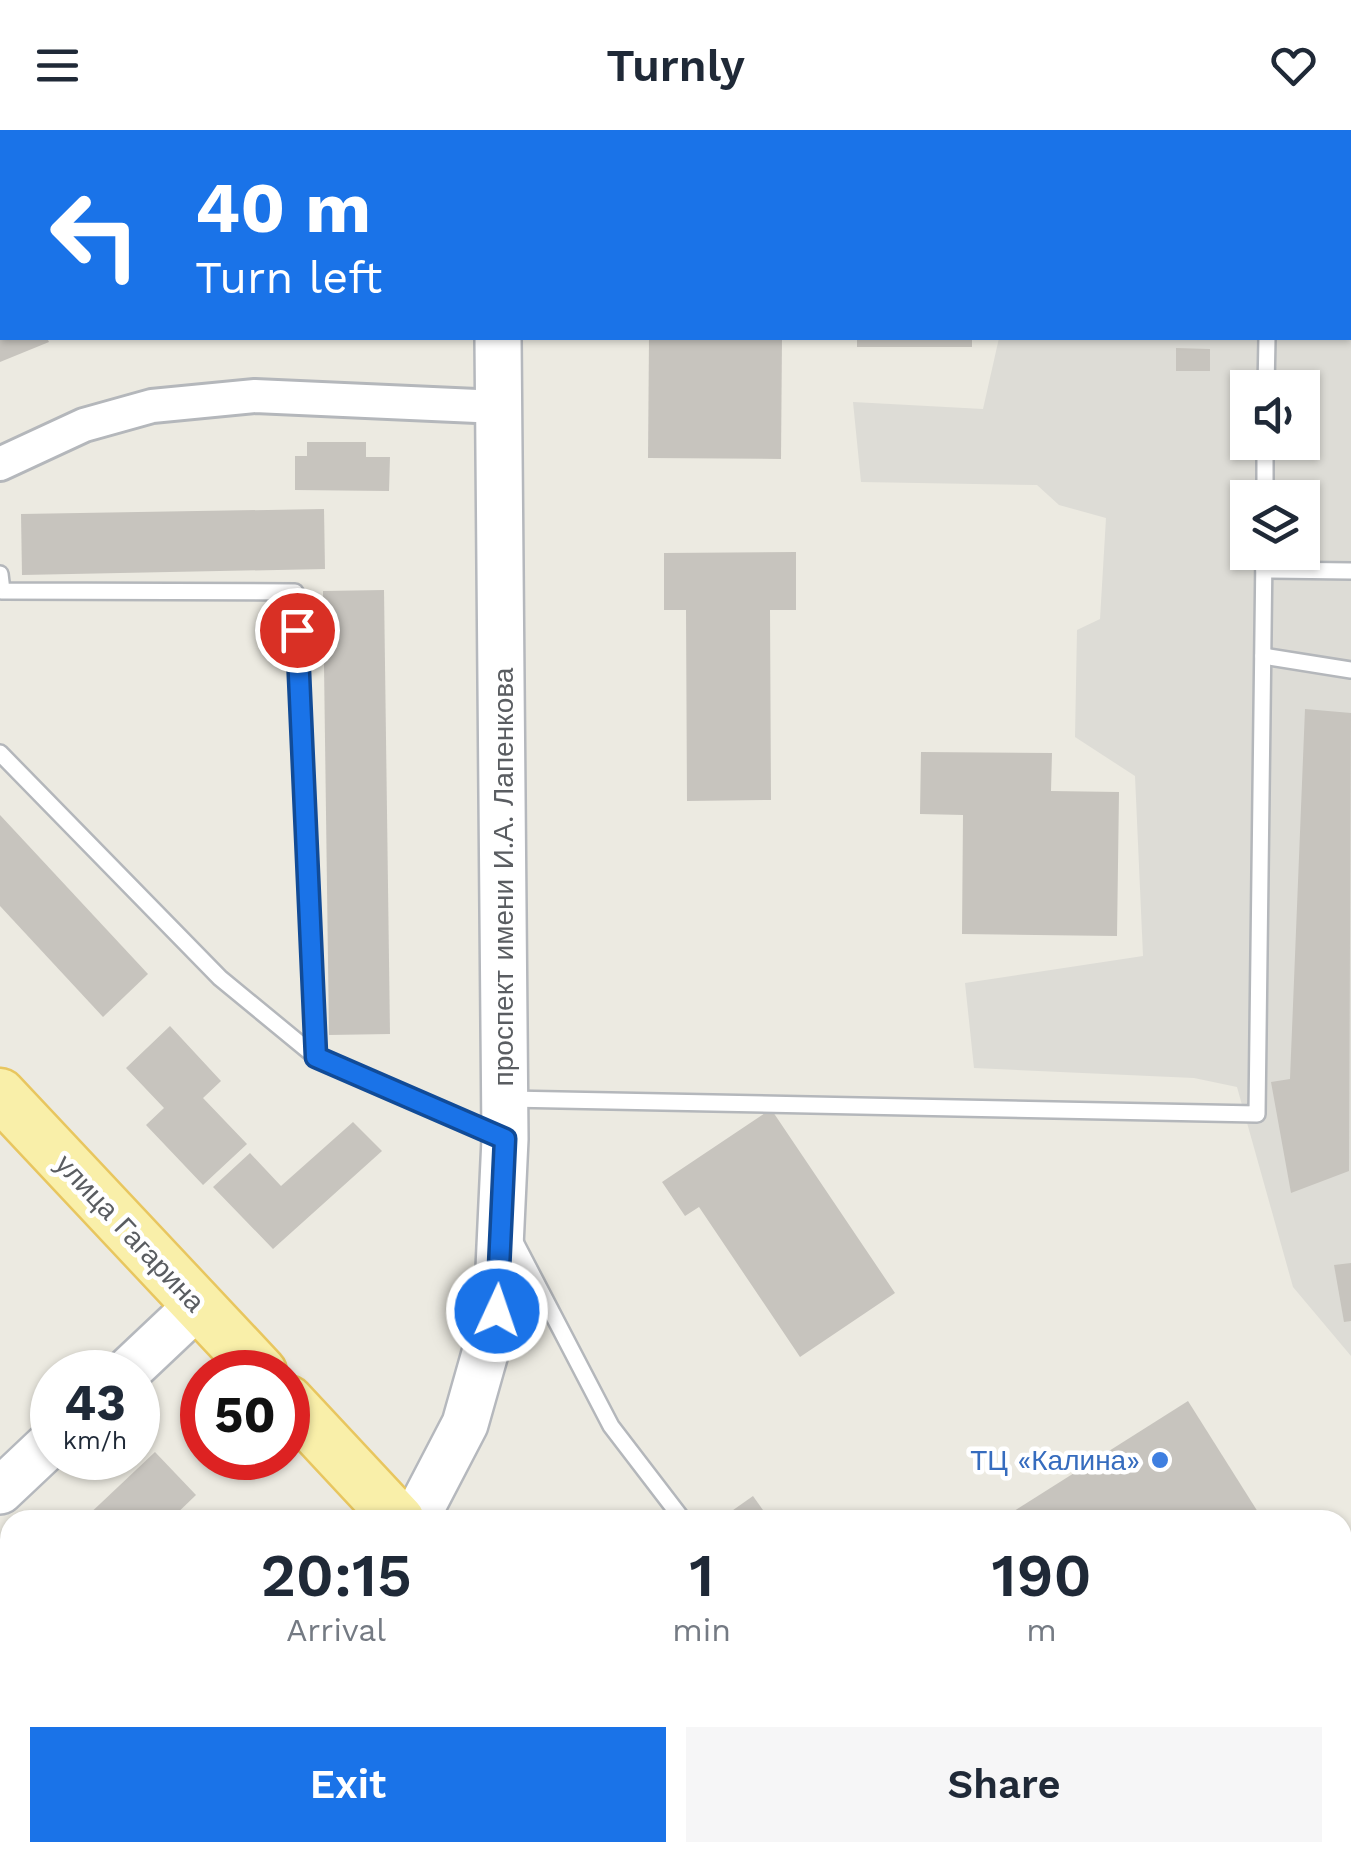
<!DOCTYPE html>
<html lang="en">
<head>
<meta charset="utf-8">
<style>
  :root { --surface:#fff; --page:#f6f6f7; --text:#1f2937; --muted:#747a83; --accent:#1a73e8 }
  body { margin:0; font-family:"Work Sans",sans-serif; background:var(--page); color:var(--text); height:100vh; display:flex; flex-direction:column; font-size:38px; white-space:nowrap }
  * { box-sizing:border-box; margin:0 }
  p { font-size:32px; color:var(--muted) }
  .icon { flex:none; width:55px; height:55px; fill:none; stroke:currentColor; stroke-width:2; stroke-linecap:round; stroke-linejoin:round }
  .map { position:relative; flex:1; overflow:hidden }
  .side { position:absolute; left:0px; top:1380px; width:1352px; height:352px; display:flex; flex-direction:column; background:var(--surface); border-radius:30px 30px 0 0; box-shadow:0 2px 8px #0004 }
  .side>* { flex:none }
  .banner { position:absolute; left:0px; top:0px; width:1352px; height:210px; box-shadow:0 2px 8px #0004; background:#1a73e8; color:#fff; overflow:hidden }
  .tools { position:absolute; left:1230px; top:240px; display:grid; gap:20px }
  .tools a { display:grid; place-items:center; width:90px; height:90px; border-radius:0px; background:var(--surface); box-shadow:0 2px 8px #0004; font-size:50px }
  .speed { position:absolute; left:30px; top:1220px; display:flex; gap:20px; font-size:50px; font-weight:700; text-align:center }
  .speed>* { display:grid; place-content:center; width:130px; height:130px; border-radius:50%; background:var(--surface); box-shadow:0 2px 8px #0004; line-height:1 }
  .speed small { font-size:25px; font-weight:400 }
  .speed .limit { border:15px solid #d22; background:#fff; color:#111 }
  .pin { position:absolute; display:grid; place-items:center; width:85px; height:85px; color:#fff; margin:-42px; border:5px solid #fff; border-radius:50%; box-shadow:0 2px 10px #0007 }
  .me { position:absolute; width:110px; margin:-55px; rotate:3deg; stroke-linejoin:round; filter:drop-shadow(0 0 8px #0008) }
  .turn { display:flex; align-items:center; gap:35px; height:210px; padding:0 30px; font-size:45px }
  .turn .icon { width:130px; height:130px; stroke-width:2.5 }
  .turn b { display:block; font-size:70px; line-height:85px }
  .eta { display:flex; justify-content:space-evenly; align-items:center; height:170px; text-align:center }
  .eta b { font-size:60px; font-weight:600; line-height:70px }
  .action { display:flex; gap:20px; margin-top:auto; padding:20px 30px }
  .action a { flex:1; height:115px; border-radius:0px; background:var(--accent); color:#fff; font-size:40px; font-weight:600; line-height:115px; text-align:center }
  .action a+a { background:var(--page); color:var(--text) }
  header { display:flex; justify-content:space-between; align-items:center; height:130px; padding:0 30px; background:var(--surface); font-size:45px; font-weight:600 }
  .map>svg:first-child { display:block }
  .industrial { fill:#dddcd6; fill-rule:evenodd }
  .building { fill:#c7c4be }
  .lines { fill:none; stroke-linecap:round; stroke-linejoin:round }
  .service-casing { stroke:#b4b7bb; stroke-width:20 }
  .minor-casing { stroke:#b4b7bb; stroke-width:38 }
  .secondary-casing { stroke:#b5b8bd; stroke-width:50 }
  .primary-casing { stroke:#e8c65f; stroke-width:55 }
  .service { stroke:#fff; stroke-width:15 }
  .minor { stroke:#fff; stroke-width:32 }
  .secondary { stroke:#fff; stroke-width:45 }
  .primary { stroke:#f9efa9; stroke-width:50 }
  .route-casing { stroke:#114b97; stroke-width:25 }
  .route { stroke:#1a73e8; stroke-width:18 }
  .shop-dot { fill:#3f7fe0; stroke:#fff; stroke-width:4 }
  .labels { text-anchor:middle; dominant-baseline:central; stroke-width:9; stroke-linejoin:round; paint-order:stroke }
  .street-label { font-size:28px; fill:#5a5d61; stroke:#fff }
  .shop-label { font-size:28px; fill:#366cbe; stroke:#fff; text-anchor:end }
</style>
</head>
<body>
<header><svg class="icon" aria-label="menu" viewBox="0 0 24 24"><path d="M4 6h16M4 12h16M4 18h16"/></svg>Turnly<svg class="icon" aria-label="heart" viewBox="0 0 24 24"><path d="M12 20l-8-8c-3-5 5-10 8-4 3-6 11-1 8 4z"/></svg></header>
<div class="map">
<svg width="1351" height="1732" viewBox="0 0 1351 1732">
  <rect width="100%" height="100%" fill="#eceae1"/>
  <path class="industrial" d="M972,0H1351V1226L1293,1157L1237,957L1194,948L974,938L965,853L1143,826L1135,646L1075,607L1077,500L1100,489L1106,388L1059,375L1037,355L861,352L853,272L983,279L999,208H1350V2H972ZM1248,258H1302V312H1248ZM1248,368H1302V422H1248Z"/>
  <g class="building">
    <polygon points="0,208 47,208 49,212 0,232"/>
    <polygon points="649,208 782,208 781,329 648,328"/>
    <rect x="857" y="208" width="115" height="9"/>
    <polygon points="1176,218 1210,219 1210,241 1176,241"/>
    <polygon points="307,312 366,312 366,327 390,327 389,361 295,360 295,326 307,326"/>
    <polygon points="324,379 325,439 22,445 21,384"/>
    <polygon points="796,422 796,480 770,480 771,670 687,671 686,480 664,480 664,423"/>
    <polygon points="384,460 390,904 329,905 323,461"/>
    <polygon points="1305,579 1351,583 1349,1041 1291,1063 1271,952 1290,949"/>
    <polygon points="921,622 1052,623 1051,661 1119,662 1117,806 962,804 963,685 920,684"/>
    <polygon points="0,685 148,844 103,887 0,776"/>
    <polygon points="170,896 221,951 203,968 247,1014 203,1055 146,995 164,978 126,938"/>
    <polygon points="771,979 895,1163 800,1227 699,1077 685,1086 662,1052"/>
    <polygon points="353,992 382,1021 273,1119 213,1057 250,1023 281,1056"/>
    <polygon points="1351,1133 1351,1191 1344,1192 1334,1135"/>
    <polygon points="1188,1271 1263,1390 1000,1390"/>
    <polygon points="155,1322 196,1365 170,1390 83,1390"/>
    <polygon points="753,1366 770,1390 719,1390"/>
    <polygon points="10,1459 10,1541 0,1551 0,1469"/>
    <polygon points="0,1662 10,1672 10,1722 57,1722 62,1732 0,1732"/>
  </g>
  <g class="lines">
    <g class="service-casing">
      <g id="service">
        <polyline points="0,109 2,109"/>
        <polyline points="1266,258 1267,208"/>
        <polyline points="1265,368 1265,312"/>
        <polyline points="1264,440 1351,441"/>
        <polyline points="0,444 2,461 295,462 316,927"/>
        <polyline points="1263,526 1351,540"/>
        <polyline points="0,623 220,848 316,927 502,1007"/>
        <polyline points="509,969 1257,984 1264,422"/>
        <polyline points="513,1108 611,1296 683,1390"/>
        <polyline points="447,1732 452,1722"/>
      </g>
    </g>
    <g class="minor-casing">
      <g id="minor">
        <polyline points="0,334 84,295 152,276 255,266 499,277"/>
        <polyline points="1342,1696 1351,1691"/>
        <polyline points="1284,1732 1299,1722"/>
      </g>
    </g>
    <g class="secondary-casing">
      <g id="secondary">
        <polyline points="496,0 496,2"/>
        <polyline points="127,1242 198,1175"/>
        <polyline points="0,1361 52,1312"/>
        <polyline points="415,1390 465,1294 497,1181 505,1009 498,208"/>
      </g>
    </g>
    <g class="primary-casing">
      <g id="primary">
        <polyline points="0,964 261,1242"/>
        <polyline points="288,1271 399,1390"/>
        <polyline points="713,1722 722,1732"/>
      </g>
    </g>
    <use href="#service" class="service"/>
    <use href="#minor" class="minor"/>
    <use href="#secondary" class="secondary"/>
    <use href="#primary" class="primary"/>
  </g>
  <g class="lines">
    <g class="route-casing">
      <polyline id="route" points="297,500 316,927 505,1009 497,1181"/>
    </g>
    <use href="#route" class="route"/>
  </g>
  <circle class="shop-dot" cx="1160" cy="1330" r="10"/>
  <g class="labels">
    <g class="street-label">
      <text transform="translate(503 747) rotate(-90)">проспект имени И.А. Лапенкова</text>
      <text transform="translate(130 1103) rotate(47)">улица Гагарина</text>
    </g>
    <g class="shop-label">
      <text x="1140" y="1330">ТЦ «Калина»</text>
    </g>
  </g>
</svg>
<div class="tools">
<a><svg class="icon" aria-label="sound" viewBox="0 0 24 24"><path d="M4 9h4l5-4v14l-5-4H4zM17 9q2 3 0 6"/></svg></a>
<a><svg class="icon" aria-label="layers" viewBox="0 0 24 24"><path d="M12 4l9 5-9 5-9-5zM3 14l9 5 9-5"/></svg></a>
</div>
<div class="speed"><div>43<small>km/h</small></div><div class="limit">50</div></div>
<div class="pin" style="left:297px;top:500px;background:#d93025"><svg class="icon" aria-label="arrive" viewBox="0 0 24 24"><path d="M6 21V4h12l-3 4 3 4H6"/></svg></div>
<svg class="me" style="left:497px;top:1181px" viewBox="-20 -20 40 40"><circle r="17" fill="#1a73e8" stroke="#fff" stroke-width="3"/><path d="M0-11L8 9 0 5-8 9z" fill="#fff"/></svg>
<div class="banner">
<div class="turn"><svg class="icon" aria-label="left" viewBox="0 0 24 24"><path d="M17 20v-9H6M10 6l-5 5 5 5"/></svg><div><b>40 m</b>Turn left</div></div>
</div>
<section class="side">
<div class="eta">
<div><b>20:15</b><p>Arrival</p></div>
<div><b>1</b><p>min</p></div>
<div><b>190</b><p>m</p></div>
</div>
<div class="action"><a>Exit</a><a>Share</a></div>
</section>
</div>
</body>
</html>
